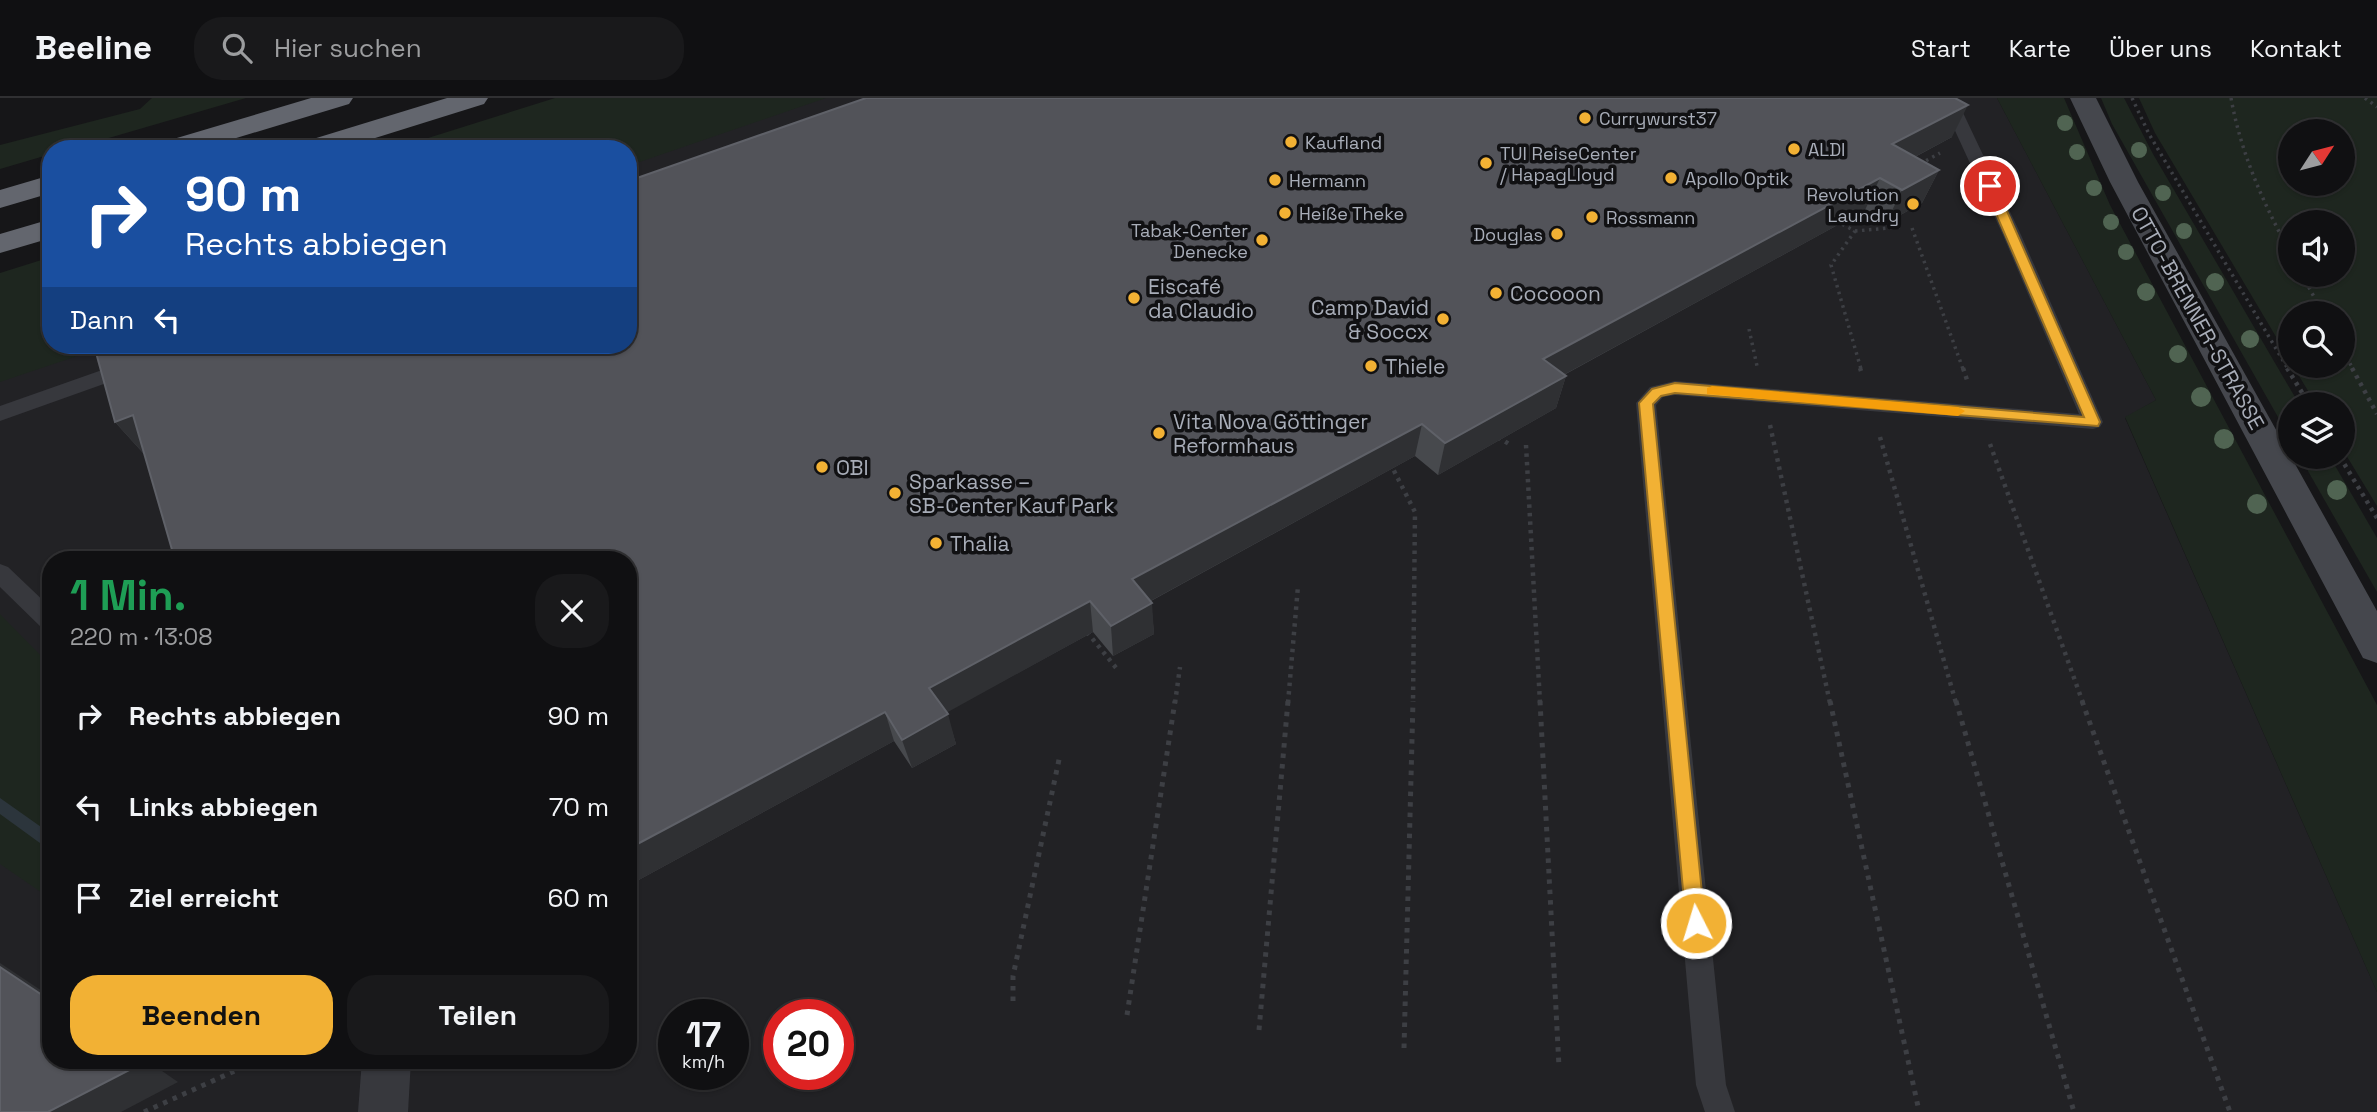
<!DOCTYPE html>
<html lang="de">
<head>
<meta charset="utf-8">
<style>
  :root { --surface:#101012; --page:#19191b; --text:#f1f3f6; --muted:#9c9d9f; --line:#303032; --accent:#f2b134 }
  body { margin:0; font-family:"Space Grotesk",sans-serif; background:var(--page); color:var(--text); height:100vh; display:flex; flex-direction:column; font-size:26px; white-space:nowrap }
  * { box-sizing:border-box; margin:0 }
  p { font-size:23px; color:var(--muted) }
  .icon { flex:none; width:38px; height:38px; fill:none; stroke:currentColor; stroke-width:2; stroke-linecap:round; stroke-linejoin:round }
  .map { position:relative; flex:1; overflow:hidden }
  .details { position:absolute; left:42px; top:453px; width:595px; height:518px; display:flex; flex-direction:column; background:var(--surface); border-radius:28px; box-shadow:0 2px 5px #0004,0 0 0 2px var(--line) }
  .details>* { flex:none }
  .top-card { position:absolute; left:42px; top:42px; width:595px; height:214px; border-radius:28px; box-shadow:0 2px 5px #0004,0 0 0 2px var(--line); background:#1a4fa0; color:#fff; overflow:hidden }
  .needle { width:46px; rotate:54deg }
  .controls { position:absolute; left:2278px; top:21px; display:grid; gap:14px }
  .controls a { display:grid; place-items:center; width:77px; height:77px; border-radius:50%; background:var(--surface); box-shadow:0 2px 5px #0004,0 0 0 2px var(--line); font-size:35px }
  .speed { position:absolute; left:658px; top:901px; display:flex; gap:14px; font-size:35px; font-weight:700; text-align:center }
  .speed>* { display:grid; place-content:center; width:91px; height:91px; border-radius:50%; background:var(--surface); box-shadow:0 2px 5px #0004,0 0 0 2px var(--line); line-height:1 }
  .speed small { font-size:18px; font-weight:400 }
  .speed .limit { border:10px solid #d22; background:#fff; color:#111 }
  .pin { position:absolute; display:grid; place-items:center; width:60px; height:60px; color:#fff; margin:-30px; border:4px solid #fff; border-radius:50%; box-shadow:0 2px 7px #0007 }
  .me { position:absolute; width:77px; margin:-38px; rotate:355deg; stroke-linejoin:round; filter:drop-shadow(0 0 5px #0008) }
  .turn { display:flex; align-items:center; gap:24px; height:147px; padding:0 28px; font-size:32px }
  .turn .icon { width:91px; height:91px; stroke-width:2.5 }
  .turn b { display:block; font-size:49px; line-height:60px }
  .then { display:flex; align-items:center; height:66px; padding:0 28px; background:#0003; gap:14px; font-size:26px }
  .round { display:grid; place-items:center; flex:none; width:74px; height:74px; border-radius:28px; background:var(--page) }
  .summary { display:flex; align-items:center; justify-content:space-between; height:119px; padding:0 28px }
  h1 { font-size:42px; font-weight:700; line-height:52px; color:#1e9e55 }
  .action { display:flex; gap:14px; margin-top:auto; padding:14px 28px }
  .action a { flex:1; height:80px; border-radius:28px; background:var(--accent); color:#111; font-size:28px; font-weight:700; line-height:80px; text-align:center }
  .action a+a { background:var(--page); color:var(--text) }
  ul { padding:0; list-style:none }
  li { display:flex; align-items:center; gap:21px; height:91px; padding:0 28px }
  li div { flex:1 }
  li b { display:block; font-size:26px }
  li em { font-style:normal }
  header { display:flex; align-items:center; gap:42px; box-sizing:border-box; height:98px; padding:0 35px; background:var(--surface); border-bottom:2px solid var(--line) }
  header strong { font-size:33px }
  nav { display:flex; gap:38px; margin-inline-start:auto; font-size:24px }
  .search { width:490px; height:63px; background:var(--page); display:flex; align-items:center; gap:18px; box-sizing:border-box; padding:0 24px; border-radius:28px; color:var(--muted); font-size:26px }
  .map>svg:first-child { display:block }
  .built { fill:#222225; fill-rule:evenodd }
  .green { fill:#1e261f; fill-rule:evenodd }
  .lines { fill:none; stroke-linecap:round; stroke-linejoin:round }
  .stream { fill:#2c353c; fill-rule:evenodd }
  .path-far2 { stroke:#3d3f44; stroke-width:3.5; stroke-dasharray:2.5 4.5; stroke-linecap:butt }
  .path-far1 { stroke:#3d3f44; stroke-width:4.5; stroke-dasharray:3.5 5; stroke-linecap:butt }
  .path { stroke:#3d3f44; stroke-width:5; stroke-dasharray:4.5 6; stroke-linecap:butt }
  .lane { fill:#37383d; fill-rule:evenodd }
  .street { fill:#37383d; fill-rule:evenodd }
  .secondary { fill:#45474d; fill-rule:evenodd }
  .highway { fill:#63666e; fill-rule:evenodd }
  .tree { fill:#506452 }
  .wall { fill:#47494d }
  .shaded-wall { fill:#2f3033 }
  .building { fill:#525359; stroke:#5f6168; stroke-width:2 }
  .route { fill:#f2b134; stroke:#9d7322; stroke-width:2 }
  .slow { fill:#f59e0b }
  .poi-dot { fill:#f2b134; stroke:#111113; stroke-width:2.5 }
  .labels { text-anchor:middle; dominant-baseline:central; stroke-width:7; stroke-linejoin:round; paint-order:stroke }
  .far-poi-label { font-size:18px; fill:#a8adb8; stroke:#111113; text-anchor:start }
  .poi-label { font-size:21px; fill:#a8adb8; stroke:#111113; text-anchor:start }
  .street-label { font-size:21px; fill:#a8adb8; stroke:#111113 }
</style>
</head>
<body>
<header>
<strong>Beeline</strong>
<div class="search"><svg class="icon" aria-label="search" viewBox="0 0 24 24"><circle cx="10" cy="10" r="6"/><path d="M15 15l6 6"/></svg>Hier suchen</div>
<nav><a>Start</a><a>Karte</a><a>Über uns</a><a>Kontakt</a></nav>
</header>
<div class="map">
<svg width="2377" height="1014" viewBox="0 0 2377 1014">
  <rect width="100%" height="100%" fill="#161618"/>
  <path class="built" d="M727,0H1997L2156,302L2125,320L2377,894V1014H0V239L51,247H628V51ZM51,462H628V962H51ZM674,917H733V976H674ZM779,917H838V976H779Z"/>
  <g class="green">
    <polygon points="152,0 246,0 71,51 51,51 51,56 0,71 0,47 140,11"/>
    <polygon points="555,0 826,0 628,68 628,51 393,51"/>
    <polygon points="1997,0 2064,0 2110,107 2377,607 2377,894 2125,319 2156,302"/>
    <polygon points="2101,0 2124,0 2153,56 2299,306 2291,306 2291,342 2112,26"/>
    <path d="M2139,0H2377V408L2343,352V306H2316L2293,268H2343V215H2291V264L2155,35ZM2291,33H2343V86H2291ZM2291,124H2343V177H2291Z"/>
    <polygon points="51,159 51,247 110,247 0,284 0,175"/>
    <polygon points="2300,359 2330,359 2377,440 2377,494"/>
    <polygon points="0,516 51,568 51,801 0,766"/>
  </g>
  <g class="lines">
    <polygon class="stream" points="0,700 51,736 51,753 0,716"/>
    <g class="path-far2">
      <polyline points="2132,0 2149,36 2288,271"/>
      <path d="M2231,0C2241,56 2264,107 2291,156"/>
      <polyline points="2365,0 2377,9"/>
      <polyline points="1920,66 1940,55"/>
      <polyline points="1836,123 1855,133 1831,167 1861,271"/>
      <polyline points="1912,130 1963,271"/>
      <polyline points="1855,133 1900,129"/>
      <polyline points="2302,177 2323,215"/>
      <polyline points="1749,231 1757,268"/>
      <polyline points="2343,253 2353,271"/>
    </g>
    <g class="path-far1">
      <polyline points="1860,270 1861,273"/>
      <polyline points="1963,270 1967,282"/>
      <polyline points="2287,270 2309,306"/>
      <polyline points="2352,270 2377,316"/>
      <polyline points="1770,327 1830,605"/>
      <polyline points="1498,339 1509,346"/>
      <polyline points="1880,339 1956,605"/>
      <polyline points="1990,346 2083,605"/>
      <polyline points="1526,347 1540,605"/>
      <polyline points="2340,359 2377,420"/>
      <polyline points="1390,365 1415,414 1413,605"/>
      <polyline points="1087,534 1117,571"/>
      <polyline points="1175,605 1180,569"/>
      <polyline points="1288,605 1298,488"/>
    </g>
    <g class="path">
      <polyline points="1540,603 1559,969"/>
      <polyline points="1830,603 1919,1013"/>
      <polyline points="1956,603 2074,1014"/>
      <polyline points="2082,603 2230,1014"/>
      <polyline points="1013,903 1013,878 1060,657"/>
      <polyline points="1127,917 1175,603"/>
      <polyline points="1259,932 1288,603"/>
      <polyline points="1404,950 1413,603"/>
      <polyline points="144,1014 259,962"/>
    </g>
    <g class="lane">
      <polygon points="1940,0 1956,0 2021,137 2103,324 2100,329 2093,331 1675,297 1663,299 1656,307 1726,987 1735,1014 1705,1014 1696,987 1636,305 1650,289 1675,283 2079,316 2003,137"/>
      <polygon points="173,247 202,247 199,252 0,323 0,308"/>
      <polygon points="0,466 8,469 51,510 51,534 43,531 0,489"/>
    </g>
    <polygon class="street" points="362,962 411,962 408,1014 358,1014"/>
    <polygon class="secondary" points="2070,0 2096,0 2138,84 2377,513 2377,565 2363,560 2110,84"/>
    <g class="highway">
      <polygon points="311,0 353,0 349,6 200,51 156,51 160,45"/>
      <polygon points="447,0 488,0 484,6 340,51 296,51 300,45"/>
      <polygon points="51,77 51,95 0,110 0,92"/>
      <polygon points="51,121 51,140 0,155 0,136"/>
    </g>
  </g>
  <g class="tree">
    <circle cx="2065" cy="25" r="8"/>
    <circle cx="2139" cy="52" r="8"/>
    <circle cx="2077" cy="54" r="8"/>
    <circle cx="2094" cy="90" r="8"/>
    <circle cx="2163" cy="95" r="8"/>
    <circle cx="2111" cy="124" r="8"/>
    <circle cx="2184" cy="133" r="8"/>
    <circle cx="2126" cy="154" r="8"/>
    <circle cx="2215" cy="184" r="9"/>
    <circle cx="2146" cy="194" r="9"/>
    <circle cx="2250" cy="241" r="9"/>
    <circle cx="2178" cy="256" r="9"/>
    <circle cx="2201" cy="299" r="10"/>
    <circle cx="2224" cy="341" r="10"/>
    <circle cx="2337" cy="392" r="10"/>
    <circle cx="2257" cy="406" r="10"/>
  </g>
  <polygon class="wall" points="1952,39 1915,59 1939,72 1922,105 1886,125 1865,112 1564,277 1566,278 1556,310 1438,377 1415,358 1151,503 1154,536 1113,558 1093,534 946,614 956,646 912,670 894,643 635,784 628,775 628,462 144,356 115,324 637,80"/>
  <g class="shaded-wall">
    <polygon points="1968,7 1952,39 1877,79 1892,46"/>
    <polygon points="1939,72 1922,105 1886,125 1902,92"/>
    <polygon points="1880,80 1865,112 1534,293 1543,261"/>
    <polygon points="1566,278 1556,310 1438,377 1445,345"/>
    <polygon points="133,317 162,350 144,356 115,324"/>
    <polygon points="1422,326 1415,358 1134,512 1132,481"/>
    <polygon points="1090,503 1093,534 937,620 929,590"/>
    <polygon points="1152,505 1154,536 1113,558 1111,528"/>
    <polygon points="885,614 894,643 635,784 628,775 628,751"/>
    <polygon points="948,616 956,646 912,670 902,642"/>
    <polygon points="0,865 51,899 51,903 0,869"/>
    <polygon points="140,962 146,962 178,984 121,1014 48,1014"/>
  </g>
  <g class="building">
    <polygon points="866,0 1955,0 1968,7 1892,46 1939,72 1902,92 1880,80 1543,261 1566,278 1445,345 1422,326 1132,481 1152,505 1111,528 1090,503 929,590 948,616 902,642 885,614 628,751 628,462 175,462 133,317 115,324 95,251 107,247 628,247 628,68 637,80"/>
    <polygon points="0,869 51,903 51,962 140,962 143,965 48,1014 0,1014"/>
  </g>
  <polygon class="route" points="1990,84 1996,88 2100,324 2098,328 1675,295 1661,298 1653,306 1705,825 1702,831 1696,834 1689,831 1686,825 1639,305 1652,291 1675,285 2084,319 1984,88"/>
  <polygon class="slow" points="1712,288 1958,309 1965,313 1958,318 1707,296 1707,290"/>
  <g class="poi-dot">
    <circle cx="1585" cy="20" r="7"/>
    <circle cx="1291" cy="44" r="7"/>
    <circle cx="1794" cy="51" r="7"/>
    <circle cx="1486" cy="65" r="7"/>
    <circle cx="1671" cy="80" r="7"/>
    <circle cx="1275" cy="82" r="7"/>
    <circle cx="1913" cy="106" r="7"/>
    <circle cx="1285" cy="115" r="7"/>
    <circle cx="1592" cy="119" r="7"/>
    <circle cx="1557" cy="136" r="7"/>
    <circle cx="1262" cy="142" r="7"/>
    <circle cx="1496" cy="195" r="7"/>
    <circle cx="1134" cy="200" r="7"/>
    <circle cx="1443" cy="221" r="7"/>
    <circle cx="1371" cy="268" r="7"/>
    <circle cx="1159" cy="335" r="7"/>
    <circle cx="822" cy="369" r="7"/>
    <circle cx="895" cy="395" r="7"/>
    <circle cx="936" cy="445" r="7"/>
  </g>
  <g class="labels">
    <g class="far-poi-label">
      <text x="1599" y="20">Currywurst37</text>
      <text x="1305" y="44">Kaufland</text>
      <text x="1808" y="51">ALDI</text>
      <text x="1500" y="55">TUI ReiseCenter<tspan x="1500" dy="21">/ HapagLloyd</tspan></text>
      <text x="1685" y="80">Apollo Optik</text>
      <text x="1289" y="82">Hermann</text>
      <text x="1899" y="96" text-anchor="end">Revolution<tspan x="1899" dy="21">Laundry</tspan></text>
      <text x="1299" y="115">Heiße Theke</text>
      <text x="1606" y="119">Rossmann</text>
      <text x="1248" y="132" text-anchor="end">Tabak-Center<tspan x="1248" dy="21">Denecke</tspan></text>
      <text x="1543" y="136" text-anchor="end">Douglas</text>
    </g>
    <g class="poi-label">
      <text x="1148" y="188">Eiscafé<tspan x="1148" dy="24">da Claudio</tspan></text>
      <text x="1510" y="195">Cocooon</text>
      <text x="1429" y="209" text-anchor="end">Camp David<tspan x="1429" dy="24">&amp; Soccx</tspan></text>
      <text x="1385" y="268">Thiele</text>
      <text x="1173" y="323">Vita Nova Göttinger<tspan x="1173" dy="24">Reformhaus</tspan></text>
      <text x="836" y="369">OBI</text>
      <text x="909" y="383">Sparkasse –<tspan x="909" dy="24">SB-Center Kauf Park</tspan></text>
      <text x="950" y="445">Thalia</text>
    </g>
    <g class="street-label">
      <text transform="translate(2198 220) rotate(61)">OTTO-BRENNER-STRASSE</text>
    </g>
  </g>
</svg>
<div class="controls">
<a><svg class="needle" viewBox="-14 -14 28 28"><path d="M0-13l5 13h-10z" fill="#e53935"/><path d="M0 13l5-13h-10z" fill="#9c9d9f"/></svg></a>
<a><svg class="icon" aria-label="sound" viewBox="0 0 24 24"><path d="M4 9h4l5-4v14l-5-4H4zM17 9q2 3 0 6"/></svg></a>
<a><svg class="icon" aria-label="search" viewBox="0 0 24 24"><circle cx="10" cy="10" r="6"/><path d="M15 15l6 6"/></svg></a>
<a><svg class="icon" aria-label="layers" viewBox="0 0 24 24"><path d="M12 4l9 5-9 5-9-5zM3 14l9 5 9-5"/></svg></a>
</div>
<div class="speed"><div>17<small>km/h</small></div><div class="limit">20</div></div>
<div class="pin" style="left:1990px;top:88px;background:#d93025"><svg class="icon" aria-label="arrive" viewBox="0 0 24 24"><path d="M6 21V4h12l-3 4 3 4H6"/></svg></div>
<svg class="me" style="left:1696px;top:825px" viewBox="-20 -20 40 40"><circle r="17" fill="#f2b134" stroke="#fff" stroke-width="3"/><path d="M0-11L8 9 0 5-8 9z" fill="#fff"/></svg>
<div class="top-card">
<div class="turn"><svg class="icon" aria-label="right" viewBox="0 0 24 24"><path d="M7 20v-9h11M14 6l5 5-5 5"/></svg><div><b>90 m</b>Rechts abbiegen</div></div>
<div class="then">Dann<svg class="icon" aria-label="left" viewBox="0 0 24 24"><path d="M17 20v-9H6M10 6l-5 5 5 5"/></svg></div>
</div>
<section class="details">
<div class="summary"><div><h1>1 Min.</h1><p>220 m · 13:08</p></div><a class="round"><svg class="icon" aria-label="close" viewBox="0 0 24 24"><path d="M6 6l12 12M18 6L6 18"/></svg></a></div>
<ul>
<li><svg class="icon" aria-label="right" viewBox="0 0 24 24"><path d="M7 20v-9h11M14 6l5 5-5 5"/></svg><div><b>Rechts abbiegen</b></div><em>90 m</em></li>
<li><svg class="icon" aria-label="left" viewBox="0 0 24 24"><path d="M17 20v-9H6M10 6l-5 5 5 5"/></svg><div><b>Links abbiegen</b></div><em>70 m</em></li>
<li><svg class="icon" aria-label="arrive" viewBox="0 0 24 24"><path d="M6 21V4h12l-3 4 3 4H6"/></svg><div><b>Ziel erreicht</b></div><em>60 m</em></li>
</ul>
<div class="action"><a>Beenden</a><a>Teilen</a></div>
</section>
</div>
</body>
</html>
